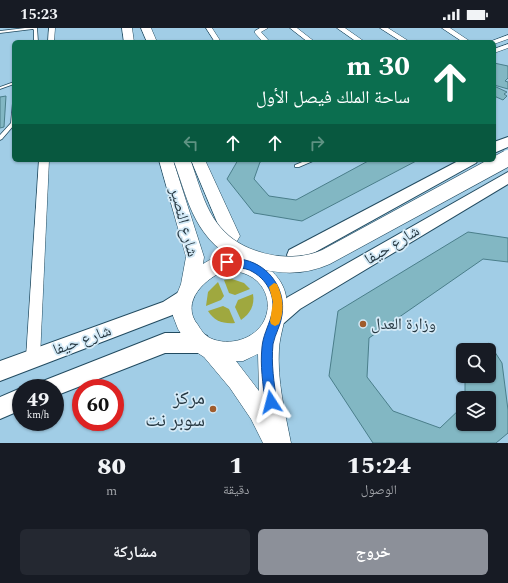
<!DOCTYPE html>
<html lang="ar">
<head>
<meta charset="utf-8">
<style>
  :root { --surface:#171b24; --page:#242831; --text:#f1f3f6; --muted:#9ea1a6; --accent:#8c9099 }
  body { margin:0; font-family:Spectral,"Noto Naskh Arabic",serif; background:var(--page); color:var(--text); direction:rtl; height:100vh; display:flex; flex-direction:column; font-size:15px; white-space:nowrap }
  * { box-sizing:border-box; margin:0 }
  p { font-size:13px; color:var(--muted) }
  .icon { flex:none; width:22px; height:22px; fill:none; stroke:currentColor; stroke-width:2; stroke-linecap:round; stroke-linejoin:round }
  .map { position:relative; height:415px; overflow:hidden; direction:ltr }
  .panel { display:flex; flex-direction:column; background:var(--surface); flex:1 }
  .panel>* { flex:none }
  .banner { position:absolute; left:12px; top:12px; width:484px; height:122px; border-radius:6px; box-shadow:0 1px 3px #0004; direction:rtl; background:#0b6e4f; color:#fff; overflow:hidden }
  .tools { position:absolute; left:456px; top:315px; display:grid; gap:8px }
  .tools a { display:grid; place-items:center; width:40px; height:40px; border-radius:6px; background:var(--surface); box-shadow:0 1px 3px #0004; font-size:20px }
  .speed { position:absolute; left:12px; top:351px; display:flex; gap:8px; font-size:20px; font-weight:700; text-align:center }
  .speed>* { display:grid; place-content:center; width:52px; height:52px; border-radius:50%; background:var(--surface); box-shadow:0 1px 3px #0004; line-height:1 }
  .speed small { font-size:10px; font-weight:400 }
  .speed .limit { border:6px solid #d22; background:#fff; color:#111 }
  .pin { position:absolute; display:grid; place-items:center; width:34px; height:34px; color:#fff; margin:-17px; border:2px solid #fff; border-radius:50%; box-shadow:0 1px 4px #0007 }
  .me { position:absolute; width:44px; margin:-22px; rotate:351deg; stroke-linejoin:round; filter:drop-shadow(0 0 3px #0008) }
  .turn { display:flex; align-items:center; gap:14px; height:84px; padding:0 20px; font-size:18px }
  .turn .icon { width:52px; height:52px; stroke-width:2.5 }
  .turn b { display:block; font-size:28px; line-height:34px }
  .lanes { display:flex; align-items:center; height:38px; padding:0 20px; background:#0003; justify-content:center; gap:20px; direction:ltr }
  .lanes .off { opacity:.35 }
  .eta { display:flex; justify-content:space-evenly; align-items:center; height:68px; text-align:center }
  .eta b { font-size:24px; font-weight:800; line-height:28px }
  .primary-button { display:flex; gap:8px; margin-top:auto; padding:8px 20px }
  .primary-button a { flex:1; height:46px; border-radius:6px; background:var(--accent); color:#fff; font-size:16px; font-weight:800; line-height:46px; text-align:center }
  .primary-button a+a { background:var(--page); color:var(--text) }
  .status { display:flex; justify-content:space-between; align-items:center; height:28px; padding:0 20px; background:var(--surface); direction:ltr }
  .status svg { height:11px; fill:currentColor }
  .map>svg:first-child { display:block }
  .green { fill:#9fa83f }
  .building { fill:#82b7c3; stroke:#4a7e8a }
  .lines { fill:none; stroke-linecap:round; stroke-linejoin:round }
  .lane-casing { stroke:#224b60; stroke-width:1.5 }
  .street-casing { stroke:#224b60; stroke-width:1 }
  .secondary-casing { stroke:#224b60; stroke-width:2 }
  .primary-casing { stroke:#224b60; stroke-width:1 }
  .lane { fill:#fff; fill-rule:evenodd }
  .street { fill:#fff; fill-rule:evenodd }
  .secondary { fill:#fff; fill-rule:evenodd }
  .primary { fill:#fff; fill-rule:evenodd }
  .primary-bridge-casing { stroke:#224b60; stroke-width:17; stroke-linecap:butt }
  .primary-bridge { stroke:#fff; stroke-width:16 }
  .route { fill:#1a73e8; stroke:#114b97 }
  .slow { fill:#f59e0b }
  .poi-dot { fill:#a05c2c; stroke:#d4eaf7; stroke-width:1.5 }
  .labels { text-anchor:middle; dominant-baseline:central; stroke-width:3.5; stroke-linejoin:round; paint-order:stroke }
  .street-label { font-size:16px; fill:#273943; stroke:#d4eaf7 }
  .poi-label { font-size:16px; fill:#273943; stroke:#d4eaf7; text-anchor:start }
  .near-poi-label { font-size:19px; fill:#273943; stroke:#d4eaf7; text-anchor:end }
</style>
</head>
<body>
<div class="status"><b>15:23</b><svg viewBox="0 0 49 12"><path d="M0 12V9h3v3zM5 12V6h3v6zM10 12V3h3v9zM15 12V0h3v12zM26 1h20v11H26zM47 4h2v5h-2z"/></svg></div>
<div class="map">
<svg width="508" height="415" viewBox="0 0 508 415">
  <rect width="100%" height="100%" fill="#a1cde6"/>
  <g class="green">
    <polygon points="232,251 244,255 250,261 235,267 229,265 224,252"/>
    <polygon points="218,254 224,268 221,272 206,278 208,264"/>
    <path d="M253,266C255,277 250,286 241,292L235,279L238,272Z"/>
    <path d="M223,278L229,281L235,295C223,296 214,293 208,283Z"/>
  </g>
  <g class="building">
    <polygon points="494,35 508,38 508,50 505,53 508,54 508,61 494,57"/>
    <polygon points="494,58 507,64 504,66 507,68 503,72 494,68"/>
    <polygon points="6,68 4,99 0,100 0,69"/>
    <polygon points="238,132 265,132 260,134 254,151 269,168 296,172 370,132 418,132 302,193 254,185 227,151"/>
    <polygon points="468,204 508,210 508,234 483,231 369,310 367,349 393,383 440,400 463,378 463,396 489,396 489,370 465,370 465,348 489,348 489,322 480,322 489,315 502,335 508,382 508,405 496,415 373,415 329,348 338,283"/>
  </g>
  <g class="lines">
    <g class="lane-casing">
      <g id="lane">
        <polygon points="25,0 37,0 38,14 34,14 34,2 33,1 0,5 0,3"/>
        <polygon points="14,54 14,56 0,61 0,59"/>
        <polygon points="13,73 14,73 14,97 2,111 0,112 0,107 11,95"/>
        <polygon points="307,132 313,132 313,133 299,139 295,139 295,137"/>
      </g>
    </g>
    <g class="street-casing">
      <g id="street">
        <polygon points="49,0 55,0 54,14 48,14"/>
        <polygon points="206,0 212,0 221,14 215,14"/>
        <polygon points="260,0 268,0 261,4 270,14 263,14 255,5 255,3"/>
        <polygon points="290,0 297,0 315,14 308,14"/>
        <polygon points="337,0 345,0 365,14 357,14"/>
        <polygon points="380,0 388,0 410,14 402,14"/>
        <polygon points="442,0 450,0 471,14 463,14"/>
        <polygon points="508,7 508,11 494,16 494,14 489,14"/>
        <polygon points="508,16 508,20 494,25 494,21"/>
        <polygon points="39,132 49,132 40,330 38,335 33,337 28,335 26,330"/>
      </g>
    </g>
    <g class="secondary-casing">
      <g id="secondary">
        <polygon points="508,109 508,119 494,125 494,114"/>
        <polygon points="460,132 478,132 476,135 301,232 295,234 289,232 287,227 289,222"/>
        <polygon points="508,144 508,156 300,281 284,295 277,298 270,295 268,289 270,283 288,269"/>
        <polygon points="185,260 191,262 194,268 191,274 175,286 0,353 0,333 163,274"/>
        <polygon points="165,305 200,305 207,308 210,315 207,322 200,325 165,325 55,368 55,360 40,360 43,353"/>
        <polygon points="21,360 21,382 0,391 0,369"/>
      </g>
    </g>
    <g class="primary-casing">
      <g id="primary">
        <polygon points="122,0 132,0 134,14 124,14"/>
        <polygon points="141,0 151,0 157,14 147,14"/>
        <path d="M159,132H173L204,229L203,236C209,232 221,226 228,226C252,228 281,241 286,268C289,286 280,303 279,321C277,353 285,384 291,415H263L251,391L230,360L204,329L190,320L178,301L173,288V276L181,256L186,229ZM227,242C234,243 242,244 248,247C265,255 273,275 264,293C255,311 229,319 210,310C205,308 201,302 198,297C179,274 206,249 227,242ZM258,326L259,363L236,333H243Z"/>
        <polygon points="191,132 205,132 240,208 237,213 231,215 225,213"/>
      </g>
    </g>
    <use href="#lane" class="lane"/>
    <use href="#street" class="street"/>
    <use href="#secondary" class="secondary"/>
    <use href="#primary" class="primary"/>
    <g class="primary-bridge-casing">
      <path id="primary-bridge" d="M182,132C190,154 196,180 210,199C234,233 288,246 326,229L508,130"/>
    </g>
    <use href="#primary-bridge" class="primary-bridge"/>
  </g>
  <path class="route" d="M227,230C233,231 239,230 245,232C270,238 286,262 282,287C281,297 275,306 273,316C271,336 274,355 277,374L275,378L271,380L267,378L265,374C263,355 260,338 262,319C263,308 268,299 271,289C277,272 269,253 253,244C244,238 233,241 223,237L222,234Z"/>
  <path class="slow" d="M274,255L277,256C283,269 285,283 279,296L275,298L271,296L270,293L273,274L269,259Z"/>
  <g class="poi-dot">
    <circle cx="363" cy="296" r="4"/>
    <circle cx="213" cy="381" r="4"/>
  </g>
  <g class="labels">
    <g class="street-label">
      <text transform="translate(184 194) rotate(75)">شارع النصیر</text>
      <text transform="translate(392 217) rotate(-31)">شارع حيفا</text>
      <text transform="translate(82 312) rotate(-20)">شارع حيفا</text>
    </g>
    <g class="poi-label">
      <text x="371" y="296">وزارة العدل</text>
    </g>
    <g class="near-poi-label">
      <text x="205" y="370">مركز<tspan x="205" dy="22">سوبر نت</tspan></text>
    </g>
  </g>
</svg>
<div class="tools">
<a><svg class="icon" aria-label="search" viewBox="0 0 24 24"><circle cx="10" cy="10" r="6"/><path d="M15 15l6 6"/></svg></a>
<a><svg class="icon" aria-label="layers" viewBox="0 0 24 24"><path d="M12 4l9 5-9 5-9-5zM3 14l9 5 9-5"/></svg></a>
</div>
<div class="speed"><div>49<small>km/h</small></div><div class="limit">60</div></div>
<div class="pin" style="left:227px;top:234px;background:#d93025"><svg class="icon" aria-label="arrive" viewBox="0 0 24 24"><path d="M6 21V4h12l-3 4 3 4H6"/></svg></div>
<svg class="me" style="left:271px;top:374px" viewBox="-20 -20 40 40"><path d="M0-17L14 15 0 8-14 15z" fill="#1a73e8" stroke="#fff" stroke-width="4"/></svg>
<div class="banner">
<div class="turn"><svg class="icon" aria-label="ahead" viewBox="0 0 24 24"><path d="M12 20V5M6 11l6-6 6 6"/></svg><div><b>30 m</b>ساحة الملك فيصل الأول</div></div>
<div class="lanes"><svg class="icon off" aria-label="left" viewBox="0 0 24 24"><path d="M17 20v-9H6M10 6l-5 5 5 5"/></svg><svg class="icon" aria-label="ahead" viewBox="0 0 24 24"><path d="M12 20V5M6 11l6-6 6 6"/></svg><svg class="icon" aria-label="ahead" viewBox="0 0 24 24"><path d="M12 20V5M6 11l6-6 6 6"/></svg><svg class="icon off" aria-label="right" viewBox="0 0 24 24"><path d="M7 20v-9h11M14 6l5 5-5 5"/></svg></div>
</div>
</div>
<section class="panel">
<div class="eta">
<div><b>15:24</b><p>الوصول</p></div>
<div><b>1</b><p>دقيقة</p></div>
<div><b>80</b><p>m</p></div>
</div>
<div class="primary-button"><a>خروج</a><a>مشاركة</a></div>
</section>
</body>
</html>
